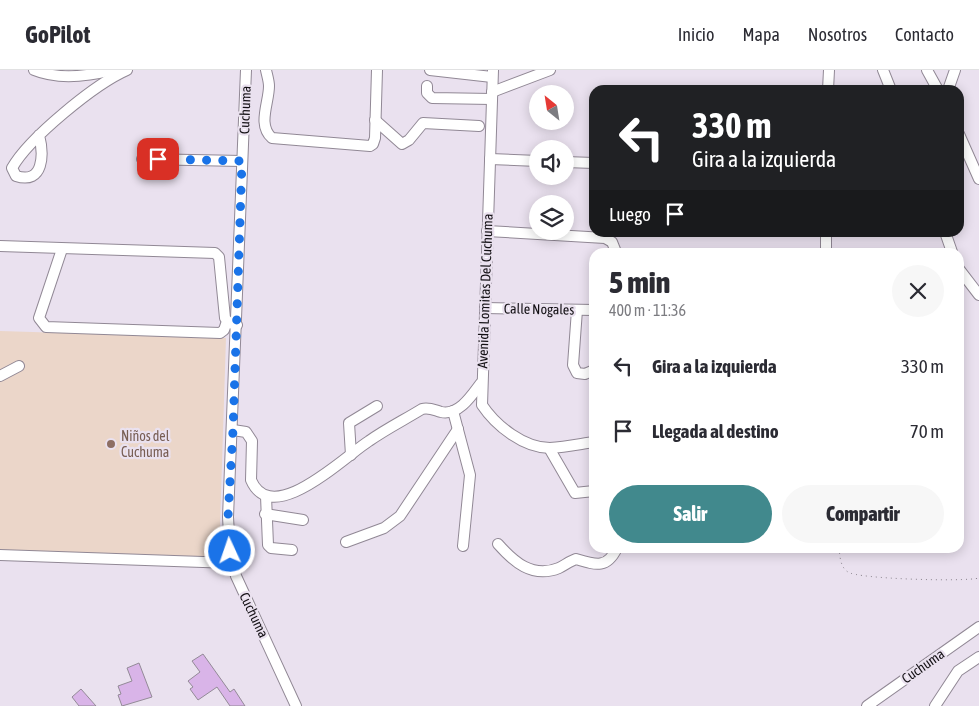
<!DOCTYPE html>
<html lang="es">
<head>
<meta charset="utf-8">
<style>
  :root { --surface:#fff; --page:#f7f7f7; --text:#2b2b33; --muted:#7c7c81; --line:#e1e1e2; --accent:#41898d }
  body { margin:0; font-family:"Asap Condensed",sans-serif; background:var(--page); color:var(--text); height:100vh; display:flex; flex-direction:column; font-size:19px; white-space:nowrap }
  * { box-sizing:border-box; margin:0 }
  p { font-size:16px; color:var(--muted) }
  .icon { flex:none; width:28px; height:28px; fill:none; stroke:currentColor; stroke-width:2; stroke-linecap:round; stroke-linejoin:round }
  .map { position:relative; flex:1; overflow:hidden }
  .drawer { position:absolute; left:589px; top:178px; width:375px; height:305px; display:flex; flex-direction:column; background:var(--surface); border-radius:15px; box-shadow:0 2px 12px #0003 }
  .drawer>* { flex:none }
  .top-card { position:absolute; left:589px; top:15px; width:375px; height:152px; border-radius:15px; box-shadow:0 2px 12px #0003; background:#202124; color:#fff; overflow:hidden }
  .needle { width:32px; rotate:330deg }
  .fabs { position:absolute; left:529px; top:15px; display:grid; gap:10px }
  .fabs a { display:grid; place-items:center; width:45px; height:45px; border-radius:50%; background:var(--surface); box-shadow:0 2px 12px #0003; font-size:25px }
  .pin { position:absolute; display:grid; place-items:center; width:42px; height:42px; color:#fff; margin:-21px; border-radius:10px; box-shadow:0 2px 8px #0006 }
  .me { position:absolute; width:55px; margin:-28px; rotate:357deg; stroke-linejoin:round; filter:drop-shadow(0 0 4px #0008) }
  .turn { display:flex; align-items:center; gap:18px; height:105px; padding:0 20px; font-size:22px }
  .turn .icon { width:65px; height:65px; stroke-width:2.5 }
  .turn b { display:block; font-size:35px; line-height:42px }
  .then { display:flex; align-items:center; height:48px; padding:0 20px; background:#0003; gap:10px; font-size:19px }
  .round { display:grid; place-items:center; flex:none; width:52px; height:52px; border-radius:26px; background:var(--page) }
  .overview { display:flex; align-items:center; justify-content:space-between; height:85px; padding:0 20px }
  h1 { font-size:30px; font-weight:800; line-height:38px }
  .button { display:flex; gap:10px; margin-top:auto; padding:10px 20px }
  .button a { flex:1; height:58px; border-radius:30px; background:var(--accent); color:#fff; font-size:20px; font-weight:800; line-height:58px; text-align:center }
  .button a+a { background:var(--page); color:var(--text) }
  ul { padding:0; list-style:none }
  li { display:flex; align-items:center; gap:15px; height:65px; padding:0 20px }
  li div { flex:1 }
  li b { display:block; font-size:19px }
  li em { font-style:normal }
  header { display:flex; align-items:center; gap:30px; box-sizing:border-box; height:70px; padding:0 25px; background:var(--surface); border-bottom:1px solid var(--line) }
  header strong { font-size:24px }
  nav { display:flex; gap:28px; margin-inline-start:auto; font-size:18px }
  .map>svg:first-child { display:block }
  .education { fill:#ebd6c9 }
  .building { fill:#d9b4e8; stroke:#938a97 }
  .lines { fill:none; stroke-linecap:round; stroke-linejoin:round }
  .minor-casing { stroke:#918895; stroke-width:12 }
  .path { stroke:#8b858e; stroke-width:1; stroke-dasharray:1 4; stroke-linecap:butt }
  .minor { stroke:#fff; stroke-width:10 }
  .route { stroke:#1a73e8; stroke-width:9; stroke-dasharray:0 16.2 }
  .education-dot { fill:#8d6e63; stroke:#eae1ef; stroke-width:2 }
  .labels { text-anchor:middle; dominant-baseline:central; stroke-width:4.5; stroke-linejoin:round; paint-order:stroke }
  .street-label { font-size:14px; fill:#131014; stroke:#eae1ef }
  .education-label { font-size:14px; fill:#785e54; stroke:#eae1ef; text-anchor:start }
</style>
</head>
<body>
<header>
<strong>GoPilot</strong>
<nav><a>Inicio</a><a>Mapa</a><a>Nosotros</a><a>Contacto</a></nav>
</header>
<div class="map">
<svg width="979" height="636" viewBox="0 0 979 636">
  <rect width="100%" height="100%" fill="#eae1ef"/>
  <polygon class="education" points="0,261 226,268 219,487 0,481"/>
  <g class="building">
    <polygon points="203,584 230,622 234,619 245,636 230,636 217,617 198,630 190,619 193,617 188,611 200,602 192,591"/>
    <polygon points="139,593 152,627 122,636 118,625 121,624 118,616 132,611 127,598"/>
    <polygon points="81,619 96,636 79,636 72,627"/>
  </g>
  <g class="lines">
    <g class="minor-casing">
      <g id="minor">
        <path d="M34,0C58,10 89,6 113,0"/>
        <polyline points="246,0 228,447 230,481 236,506 296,636"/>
        <path d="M266,0C267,5 269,11 269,16C269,33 257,55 272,68L370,76L373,74L375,68L377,0"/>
        <polyline points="430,0 492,7"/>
        <path d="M493,0L482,335C496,356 524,378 550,378C565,377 580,374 594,372"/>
        <polyline points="883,0 891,20"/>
        <polyline points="927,0 938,20"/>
        <polyline points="427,16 427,23 432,28 492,29"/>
        <polyline points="828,20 829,0"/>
        <polyline points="948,20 955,0"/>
        <polyline points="492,22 550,0"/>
        <polyline points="375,50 402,74 409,70 423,53 479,56"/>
        <polyline points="959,64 979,109"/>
        <path d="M39,65C44,84 44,115 16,106L12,98C29,68 95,14 127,0"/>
        <polyline points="142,89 242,91"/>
        <polyline points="490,89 538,91"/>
        <polyline points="565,92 594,93"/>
        <polyline points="487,161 605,168 612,172 616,182"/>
        <polyline points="826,162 826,182"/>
        <polyline points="945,162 952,182"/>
        <polyline points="0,176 215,183 219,187 225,248 229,253 237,255"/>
        <polyline points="62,179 39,248 46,257 220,263 224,260 227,251"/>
        <polyline points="959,199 979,225"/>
        <polyline points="485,238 594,240"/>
        <polyline points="577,240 573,295 577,303 585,304 594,300"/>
        <polyline points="0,306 19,296"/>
        <polyline points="453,341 470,405 463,476"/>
        <path d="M233,360L246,362L252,371L251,410C272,459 345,386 369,371C386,359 404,350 422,339C429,337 434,340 441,342C459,346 472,325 481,313"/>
        <polyline points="549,378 575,423 594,421"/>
        <polyline points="351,385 349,353 377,336"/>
        <polyline points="266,426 268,475 271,478 292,480"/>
        <polyline points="265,444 303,450"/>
        <polyline points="346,472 384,458 400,446 458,359"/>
        <path d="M498,474C513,491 532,509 559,498C565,495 570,491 576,489C596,495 607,499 617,478"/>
        <polyline points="0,485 232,493"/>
        <polyline points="867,636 979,557"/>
        <polyline points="935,636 958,601 979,587"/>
      </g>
    </g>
    <path class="path" d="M839,478C840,486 840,497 848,502C857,509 965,512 979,508"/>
    <use href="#minor" class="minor"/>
  </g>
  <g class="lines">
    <polyline class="route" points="158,89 242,91 233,360 228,447 230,481"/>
  </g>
  <circle class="education-dot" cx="111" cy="374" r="5"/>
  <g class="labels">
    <g class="street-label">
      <text transform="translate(245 40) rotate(-88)">Cuchuma</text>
      <text transform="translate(485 221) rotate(-88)">Avenida Lomitas Del Cuchuma</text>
      <text transform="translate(539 239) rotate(1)">Calle Nogales</text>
      <text transform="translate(254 545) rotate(64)">Cuchuma</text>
      <text transform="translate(923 596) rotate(-35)">Cuchuma</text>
    </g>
    <g class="education-label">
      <text x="121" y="366">Niños del<tspan x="121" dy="16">Cuchuma</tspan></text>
    </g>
  </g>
</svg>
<div class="fabs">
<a><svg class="needle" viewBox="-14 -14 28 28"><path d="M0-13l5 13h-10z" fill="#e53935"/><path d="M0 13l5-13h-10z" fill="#7c7c81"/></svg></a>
<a><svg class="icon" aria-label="sound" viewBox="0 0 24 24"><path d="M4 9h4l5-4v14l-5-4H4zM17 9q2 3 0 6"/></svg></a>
<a><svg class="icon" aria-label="layers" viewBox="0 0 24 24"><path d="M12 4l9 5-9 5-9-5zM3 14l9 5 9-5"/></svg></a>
</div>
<div class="pin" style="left:158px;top:89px;background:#d93025"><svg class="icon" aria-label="arrive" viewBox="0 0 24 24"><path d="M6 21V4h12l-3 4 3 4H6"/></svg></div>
<svg class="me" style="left:230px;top:481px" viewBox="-20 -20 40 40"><circle r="17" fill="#1a73e8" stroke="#fff" stroke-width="3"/><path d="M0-11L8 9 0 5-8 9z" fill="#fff"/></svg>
<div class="top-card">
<div class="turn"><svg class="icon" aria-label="left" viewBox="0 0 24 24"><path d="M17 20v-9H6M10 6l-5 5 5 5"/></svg><div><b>330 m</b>Gira a la izquierda</div></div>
<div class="then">Luego<svg class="icon" aria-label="arrive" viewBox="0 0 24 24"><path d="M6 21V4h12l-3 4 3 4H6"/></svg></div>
</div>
<section class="drawer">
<div class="overview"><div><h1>5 min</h1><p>400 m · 11:36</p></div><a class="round"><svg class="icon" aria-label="close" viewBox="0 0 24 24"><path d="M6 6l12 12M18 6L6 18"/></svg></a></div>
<ul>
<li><svg class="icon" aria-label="left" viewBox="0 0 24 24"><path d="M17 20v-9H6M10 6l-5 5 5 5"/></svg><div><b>Gira a la izquierda</b></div><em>330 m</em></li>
<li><svg class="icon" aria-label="arrive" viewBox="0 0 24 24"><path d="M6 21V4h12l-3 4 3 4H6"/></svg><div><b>Llegada al destino</b></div><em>70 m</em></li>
</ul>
<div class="button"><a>Salir</a><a>Compartir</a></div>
</section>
</div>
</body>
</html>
